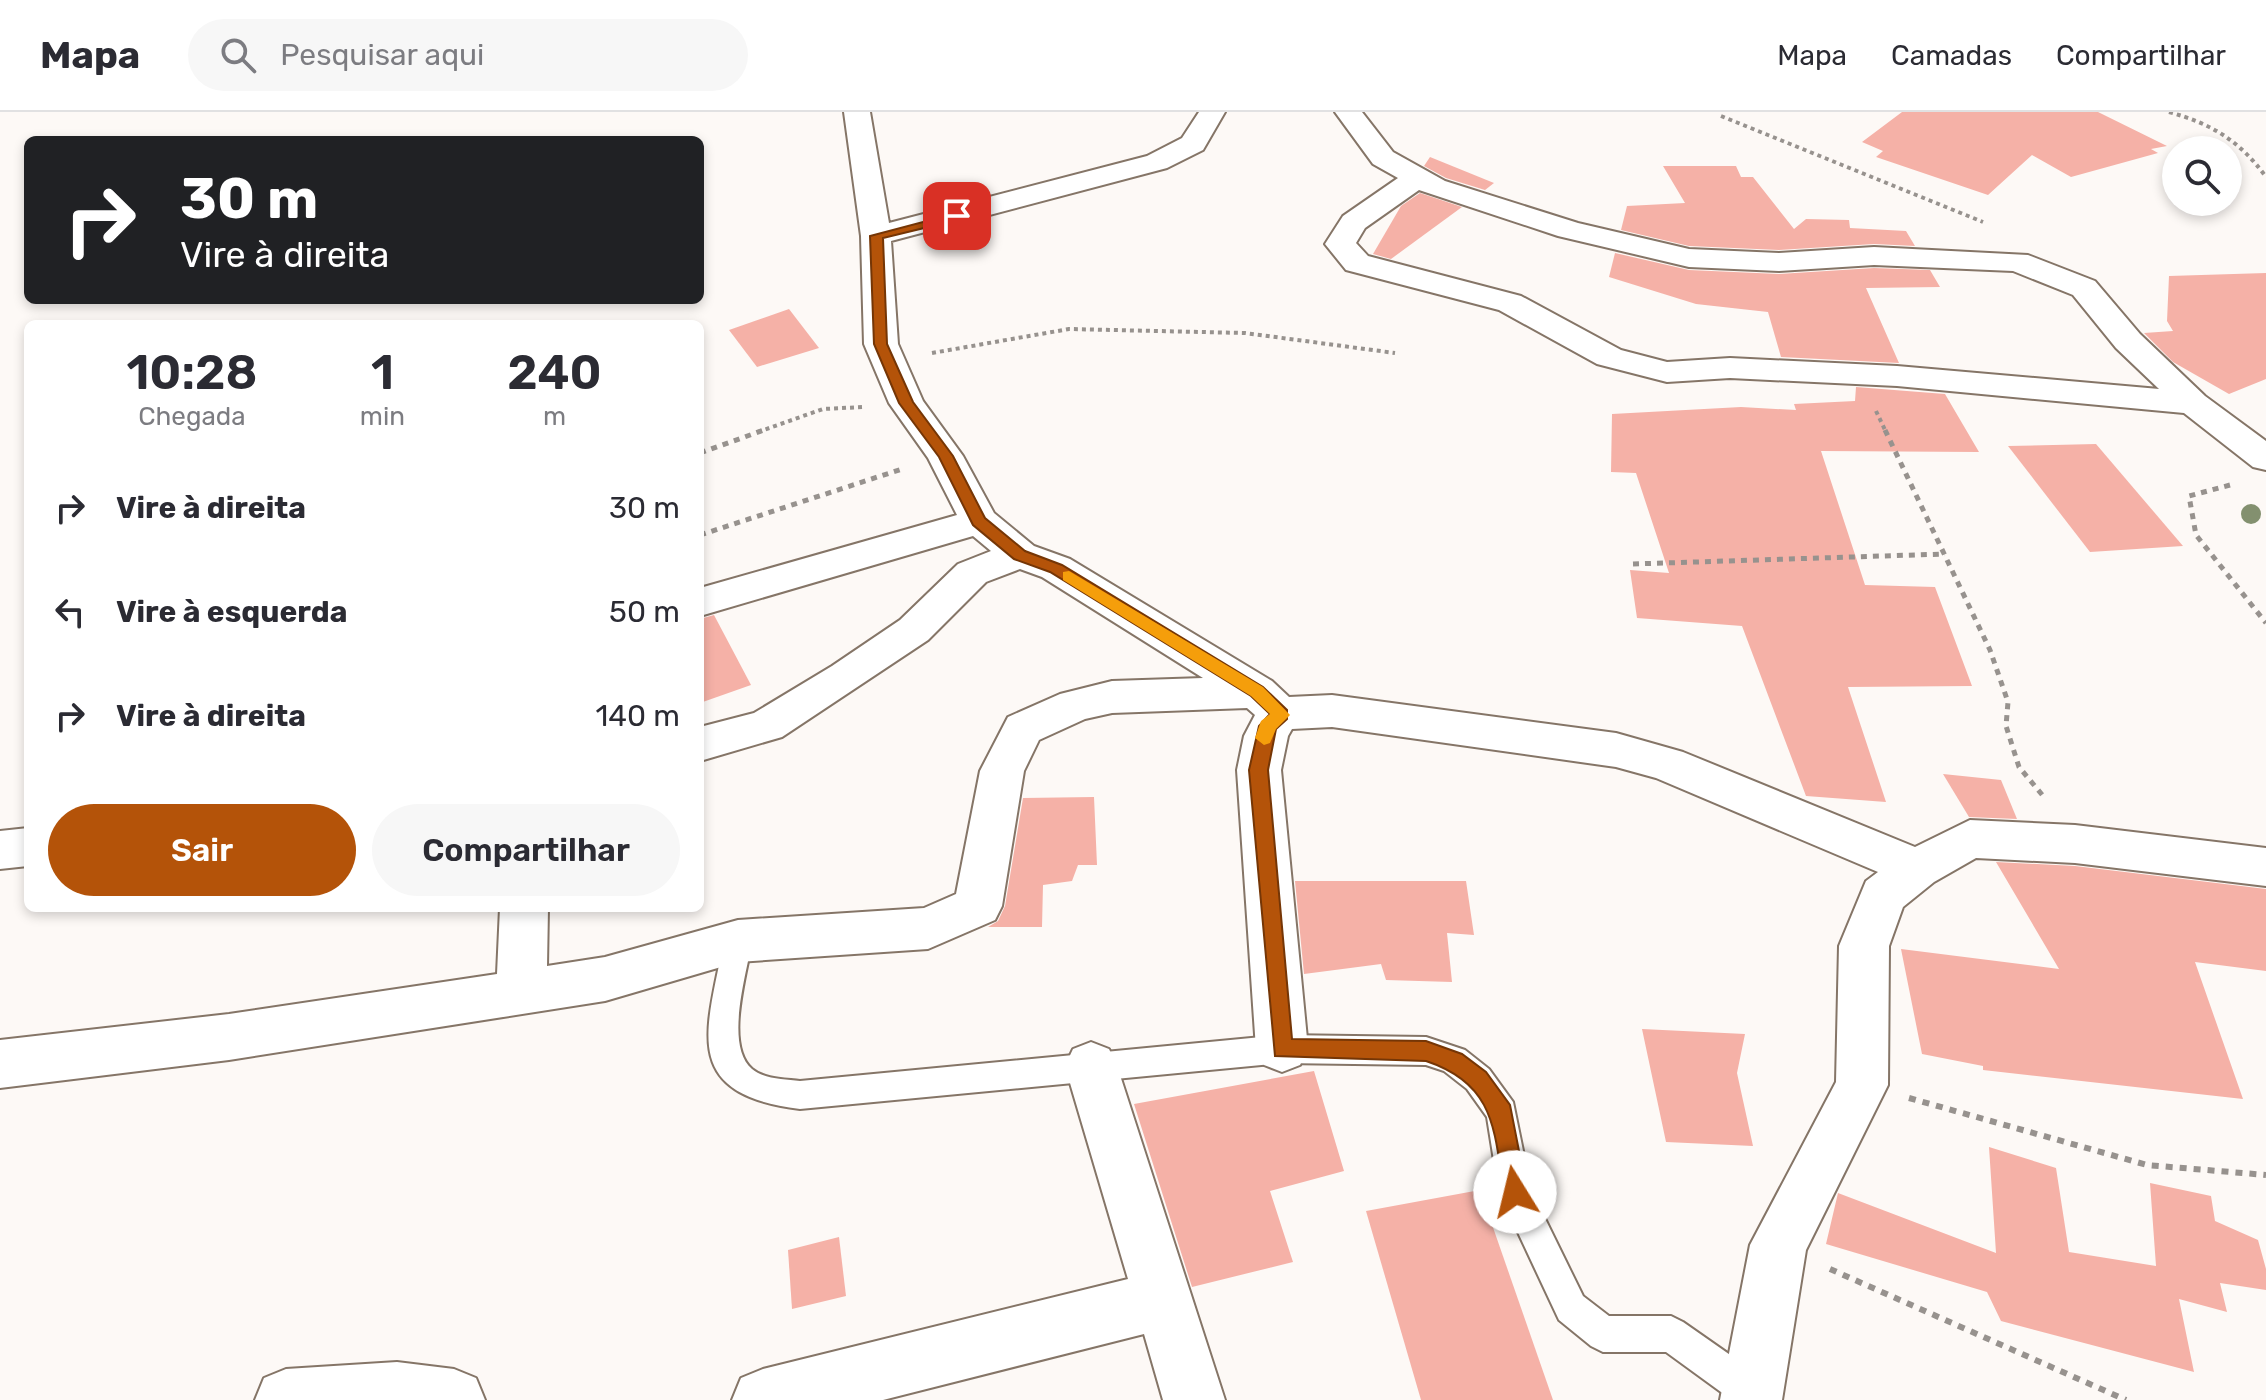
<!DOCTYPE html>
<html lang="pt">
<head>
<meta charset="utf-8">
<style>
  :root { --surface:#fff; --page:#f7f7f7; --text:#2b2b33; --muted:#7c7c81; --line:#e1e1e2; --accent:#b45309 }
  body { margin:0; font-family:Rubik,sans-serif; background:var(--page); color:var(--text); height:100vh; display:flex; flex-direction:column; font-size:30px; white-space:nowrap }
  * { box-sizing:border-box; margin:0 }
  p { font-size:26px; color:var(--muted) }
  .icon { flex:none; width:44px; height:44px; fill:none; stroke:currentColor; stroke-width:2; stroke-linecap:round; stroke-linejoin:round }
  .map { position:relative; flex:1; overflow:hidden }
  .panel { position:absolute; left:24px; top:208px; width:680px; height:592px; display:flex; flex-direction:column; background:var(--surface); border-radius:12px; box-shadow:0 4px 12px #0003 }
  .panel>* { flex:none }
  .guide { position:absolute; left:24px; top:24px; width:680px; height:168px; border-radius:12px; box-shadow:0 4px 12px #0003; background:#202124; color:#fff; overflow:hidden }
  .tools { position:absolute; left:2162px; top:24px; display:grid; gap:16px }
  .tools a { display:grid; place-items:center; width:80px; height:80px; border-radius:50%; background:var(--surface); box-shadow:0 4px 12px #0003; font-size:40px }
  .pin { position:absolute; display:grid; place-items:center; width:68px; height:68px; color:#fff; margin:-34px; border-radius:16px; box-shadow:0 4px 12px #0006 }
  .me { position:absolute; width:88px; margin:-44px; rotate:351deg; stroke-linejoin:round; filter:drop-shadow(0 0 6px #0008) }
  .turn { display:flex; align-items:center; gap:28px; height:168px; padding:0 24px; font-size:36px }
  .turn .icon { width:104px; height:104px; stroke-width:2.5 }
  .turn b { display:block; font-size:56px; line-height:68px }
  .eta { display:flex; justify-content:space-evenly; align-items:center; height:136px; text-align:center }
  .eta b { font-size:48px; font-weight:600; line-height:56px }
  .primary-button { display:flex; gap:16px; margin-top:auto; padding:16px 24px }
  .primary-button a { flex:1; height:92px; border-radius:48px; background:var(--accent); color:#fff; font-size:32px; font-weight:600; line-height:92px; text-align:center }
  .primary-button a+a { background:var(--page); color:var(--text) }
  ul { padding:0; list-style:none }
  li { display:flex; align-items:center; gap:24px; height:104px; padding:0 24px }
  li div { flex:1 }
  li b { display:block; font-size:30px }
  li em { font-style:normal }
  header { display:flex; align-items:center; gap:48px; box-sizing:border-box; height:112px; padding:0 40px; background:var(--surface); border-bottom:2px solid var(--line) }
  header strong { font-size:38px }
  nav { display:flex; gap:44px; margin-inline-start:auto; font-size:28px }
  .search { width:560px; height:72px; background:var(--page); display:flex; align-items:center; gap:20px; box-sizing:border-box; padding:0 28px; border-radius:44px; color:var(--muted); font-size:30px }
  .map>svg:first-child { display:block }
  .building { fill:#f5b1a7 }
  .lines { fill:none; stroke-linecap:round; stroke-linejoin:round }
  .service-casing { stroke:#857567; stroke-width:4 }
  .minor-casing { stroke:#857567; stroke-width:4 }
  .path-far2 { stroke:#97928e; stroke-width:4; stroke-dasharray:4 4; stroke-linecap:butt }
  .path-far1 { stroke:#97928e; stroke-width:5; stroke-dasharray:6 6; stroke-linecap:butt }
  .path { stroke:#97928e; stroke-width:6; stroke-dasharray:7 7; stroke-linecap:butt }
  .service { fill:#fff; fill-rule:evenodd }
  .minor { fill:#fff; fill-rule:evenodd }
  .tree { fill:#83906f }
  .route { fill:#b45309; stroke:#753606; stroke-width:2 }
  .slow { fill:#f59e0b }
</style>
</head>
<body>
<header>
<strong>Mapa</strong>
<div class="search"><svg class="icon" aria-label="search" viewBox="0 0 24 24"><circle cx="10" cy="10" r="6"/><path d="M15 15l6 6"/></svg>Pesquisar aqui</div>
<nav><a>Mapa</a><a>Camadas</a><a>Compartilhar</a></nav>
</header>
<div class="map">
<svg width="2266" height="1288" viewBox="0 0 2266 1288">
  <rect width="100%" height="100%" fill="#fdf9f6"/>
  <g class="building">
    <polygon points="1902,0 2098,0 2167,34 2151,37 2158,41 2071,65 2032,43 1988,83 1876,45 1883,39 1862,30"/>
    <polygon points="1430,45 1494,71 1485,78 1446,66 1424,54"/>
    <polygon points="1663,54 1736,54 1741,65 1753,65 1794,117 1806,107 1849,108 1850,116 1906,119 1915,134 1874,132 1779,138 1689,134 1621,118 1627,94 1685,91"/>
    <polygon points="1420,81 1462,95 1391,147 1373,142 1401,94"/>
    <polygon points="1615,141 1689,158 1779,162 1874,156 1930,158 1940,175 1866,176 1899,251 1781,245 1768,200 1696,192 1609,165"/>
    <polygon points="2266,161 2266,267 2229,282 2173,250 2144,221 2173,219 2167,209 2169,164"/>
    <polygon points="789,197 819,236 757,255 729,218"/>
    <polygon points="1856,275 1945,282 1979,340 1821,339 1865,473 1935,475 1972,574 1848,575 1886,690 1806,684 1742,514 1637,506 1630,458 1669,461 1636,361 1611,360 1612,302 1741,295 1796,298 1794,292 1855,289"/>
    <polygon points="2096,332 2183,434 2090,440 2008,334"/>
    <polygon points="714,503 751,573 700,591 700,507"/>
    <polygon points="1943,662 2001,668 2017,707 1969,705"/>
    <polygon points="1094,685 1097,753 1078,753 1072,769 1043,773 1042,815 988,815 998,809 1005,794 1023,686"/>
    <polygon points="1996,750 2075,754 2266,777 2266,859 2195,850 2243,987 1983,958 1983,954 1922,942 1901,837 2059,857"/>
    <polygon points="1295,769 1466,769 1474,823 1447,821 1452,870 1386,868 1381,852 1304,862"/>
    <polygon points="1642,917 1745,922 1737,961 1753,1034 1666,1030"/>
    <polygon points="1314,959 1344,1059 1270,1079 1293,1150 1192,1175 1134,992"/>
    <polygon points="1989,1035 2056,1056 2069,1140 2156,1154 2150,1071 2211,1084 2215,1109 2258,1128 2266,1157 2266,1178 2220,1171 2227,1200 2179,1187 2194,1260 2001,1209 1987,1180 1826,1132 1838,1081 1996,1141"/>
    <polygon points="1480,1078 1553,1288 1421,1288 1366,1099"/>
    <polygon points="839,1125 846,1184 792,1197 788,1138"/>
  </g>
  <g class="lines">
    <g class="service-casing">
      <path id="service" d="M738,817L748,820L752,829C747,861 724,933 752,957C764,967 784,967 800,969L1282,923L1426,925L1465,938L1489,957L1513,990L1531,1078L1583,1184L1609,1204H1671L1683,1210L1766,1268L1771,1281L1768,1288H1732L1666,1240H1603L1591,1234L1559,1208L1499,1080L1487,1005L1467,977L1444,959L1426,953L1282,951L800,997C680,982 706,921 724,829L728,820Z"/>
    </g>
    <g class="minor-casing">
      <g id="minor">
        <polygon points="844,0 870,0 889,111 1147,44 1182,26 1199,0 1225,0 1203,38 1167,56 891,129 898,232 923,289 963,344 994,401 1034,434 1070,447 1272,569 1289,585 1332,583 1616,621 1683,640 1915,735 1970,708 2075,713 2266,736 2266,774 2075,751 1976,746 1934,770 1903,795 1889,834 1888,973 1806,1138 1782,1288 1720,1288 1750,1133 1836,970 1839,834 1866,769 1878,760 1656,666 1616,655 1332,615 1292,617 1288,624 1281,658 1308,937 1300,953 1282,960 1264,953 1256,937 1237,658 1244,624 1255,603 1247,596 1112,601 1085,607 1039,628 1024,659 1002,794 995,808 928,837 738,850 605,889 229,948 0,976 0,928 229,902 497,862 500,796 548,796 547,854 605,845 738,808 924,796 956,782 980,659 1008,605 1060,582 1112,569 1203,566 1042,465 1020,457 986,470 928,528 782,625 700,649 700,615 754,601 832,554 900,508 958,452 991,439 973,424 700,504 700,476 957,403 928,346 889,291 864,232 861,124"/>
        <path d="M1335,0H1362L1393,40L1445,69L1578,111L1689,137L1779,141L1874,135L2028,143L2095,169L2140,222L2205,284L2266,329V358L2253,355L2184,301L1897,274L1730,266L1667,270L1597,252L1499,198L1346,158L1325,132L1343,104L1398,66L1373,52ZM1419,78L1558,124L1689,155L1779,159L1874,153L2013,159L2073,183L2116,236L2159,277L1897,254L1730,246L1667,250L1621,238L1521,184L1368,144L1356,131L1365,116Z"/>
        <polygon points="28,716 28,754 0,757 0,719"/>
        <polygon points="1091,930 1109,937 1117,954 1225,1288 1163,1288 1144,1222 883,1288 732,1288 741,1266 763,1257 1128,1167 1065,954 1073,937"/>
        <polygon points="397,1250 454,1257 476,1266 485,1288 255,1288 264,1266 286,1257"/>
      </g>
    </g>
    <g class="path-far2">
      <path d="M2169,0C2212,12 2240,29 2266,65"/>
      <polyline points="1721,4 1983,110"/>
      <polyline points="932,241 1069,217 1245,221 1395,241"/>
      <polyline points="1876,299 1886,320"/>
      <polyline points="758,320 823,297 863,295"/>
    </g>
    <g class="path-far1">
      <polyline points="1885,318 1990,538 2008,590 2006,614 2019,655 2044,685"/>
      <polyline points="700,341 764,318"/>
      <polyline points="2230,373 2189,384 2196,423 2266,511"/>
      <polyline points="700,423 902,357"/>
      <polyline points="1633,452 1945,442"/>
    </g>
    <g class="path">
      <polyline points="1909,986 2147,1053 2266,1063"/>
      <polyline points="1830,1157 2126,1288"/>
    </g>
    <use href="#service" class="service"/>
    <use href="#minor" class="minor"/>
  </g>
  <circle class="tree" cx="2251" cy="402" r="10"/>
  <path class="route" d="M957,101L963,104L961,107L883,126L887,232L913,290L953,344L985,406L1025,439L1062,453L1263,575L1287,598V607L1276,617L1268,658L1292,927L1426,929L1462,942L1486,960L1510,993L1527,1080L1524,1087L1515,1091L1507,1087L1504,1080C1494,1017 1495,972 1426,949L1275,944L1249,658L1259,614L1270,602L1251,584L1050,460L1014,447L973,413L939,345L899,291L874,232L870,124Z"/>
  <polygon class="slow" points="1069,459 1263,575 1290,603 1276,617 1270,631 1264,633 1255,626 1261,609 1270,602 1251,584 1063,468 1063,460"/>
</svg>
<div class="tools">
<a><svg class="icon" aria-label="search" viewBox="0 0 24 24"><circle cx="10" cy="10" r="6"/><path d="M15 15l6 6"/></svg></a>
</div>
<div class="pin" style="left:957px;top:104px;background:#d93025"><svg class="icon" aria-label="arrive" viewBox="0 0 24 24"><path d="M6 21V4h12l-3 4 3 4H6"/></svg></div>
<svg class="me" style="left:1515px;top:1080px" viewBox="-20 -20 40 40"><circle r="19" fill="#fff"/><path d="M0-13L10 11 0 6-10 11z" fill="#b45309"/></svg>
<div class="guide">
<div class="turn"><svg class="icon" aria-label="right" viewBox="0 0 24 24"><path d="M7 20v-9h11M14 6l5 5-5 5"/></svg><div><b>30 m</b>Vire à direita</div></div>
</div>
<section class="panel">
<div class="eta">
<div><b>10:28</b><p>Chegada</p></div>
<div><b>1</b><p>min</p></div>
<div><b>240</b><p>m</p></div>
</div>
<ul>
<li><svg class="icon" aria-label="right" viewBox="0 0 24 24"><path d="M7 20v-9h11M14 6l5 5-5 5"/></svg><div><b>Vire à direita</b></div><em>30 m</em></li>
<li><svg class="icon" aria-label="left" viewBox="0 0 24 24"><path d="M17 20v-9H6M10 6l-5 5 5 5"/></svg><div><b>Vire à esquerda</b></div><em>50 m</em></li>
<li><svg class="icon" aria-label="right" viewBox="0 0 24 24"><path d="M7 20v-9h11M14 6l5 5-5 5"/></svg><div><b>Vire à direita</b></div><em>140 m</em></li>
</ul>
<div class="primary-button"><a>Sair</a><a>Compartilhar</a></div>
</section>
</div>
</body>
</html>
